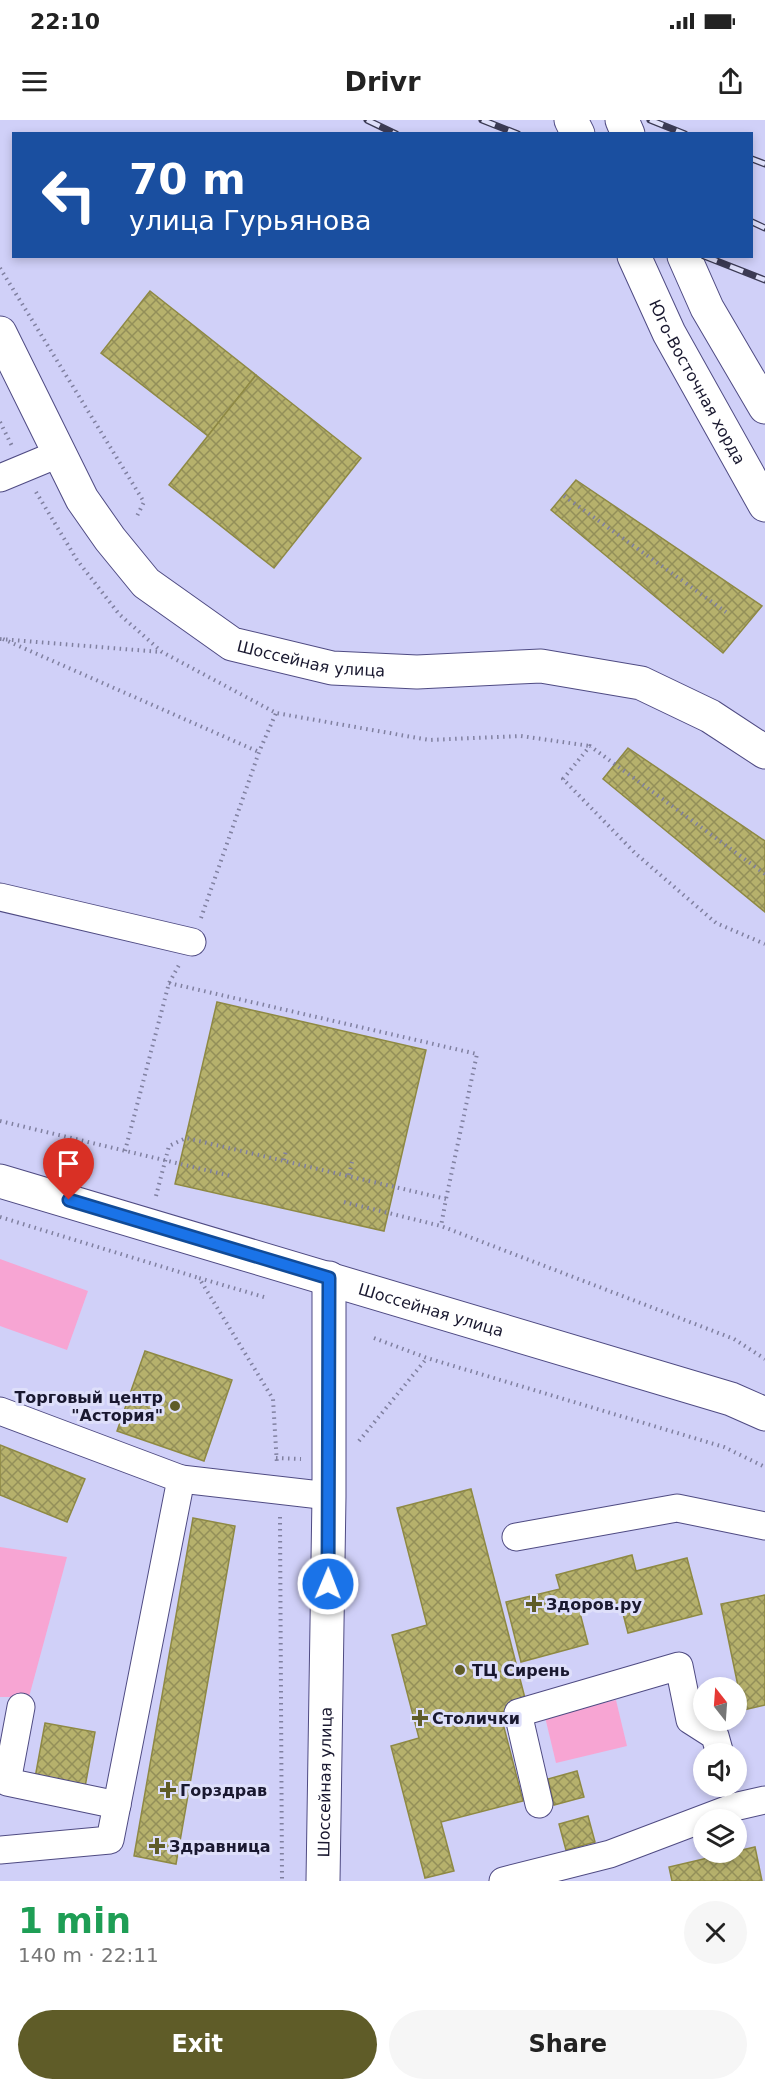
<!DOCTYPE html>
<html lang="en">
<head>
<meta charset="utf-8">
<style>
  :root { --surface:#fff; --page:#f6f6f6; --text:#222; --muted:#767676; --accent:#5f5c28 }
  body { margin:0; font-family:"DejaVu Sans",sans-serif; background:var(--page); color:var(--text); height:100vh; display:flex; flex-direction:column; font-size:22px; white-space:nowrap }
  * { box-sizing:border-box; margin:0 }
  p { font-size:20px; color:var(--muted) }
  .icon { flex:none; width:33px; height:33px; fill:none; stroke:currentColor; stroke-width:2; stroke-linecap:round; stroke-linejoin:round }
  .map { position:relative; height:1761px; overflow:hidden }
  .details { display:flex; flex-direction:column; background:var(--surface); flex:1 }
  .details>* { flex:none }
  .top-card { position:absolute; left:12px; top:12px; width:741px; height:126px; border-radius:0px; box-shadow:0 3px 9px #0003; background:#1a4fa0; color:#fff; overflow:hidden }
  .needle { width:39px; rotate:343deg }
  .fabs { position:absolute; left:693px; top:1557px; display:grid; gap:12px }
  .fabs a { display:grid; place-items:center; width:54px; height:54px; border-radius:50%; background:var(--surface); box-shadow:0 3px 9px #0003; font-size:30px }
  .pin { position:absolute; display:grid; place-items:center; width:51px; height:51px; color:#fff; margin:-62px -26px; border-radius:50% 50% 50% 0; rotate:-45deg; box-shadow:0 0 6px #0007 }
  .pin .icon { rotate:45deg }
  .me { position:absolute; width:66px; margin:-33px; rotate:1deg; stroke-linejoin:round; filter:drop-shadow(0 0 4px #0008) }
  .turn { display:flex; align-items:center; gap:21px; height:126px; padding:0 18px; font-size:27px }
  .turn .icon { width:78px; height:78px; stroke-width:2.5 }
  .turn b { display:block; font-size:42px; line-height:51px }
  .round { display:grid; place-items:center; flex:none; width:63px; height:63px; border-radius:32px; background:var(--page) }
  .summary { display:flex; align-items:center; justify-content:space-between; height:102px; padding:0 18px }
  h1 { font-size:36px; font-weight:800; line-height:45px; color:#1e9e55 }
  .button { display:flex; gap:12px; margin-top:auto; padding:12px 18px }
  .button a { flex:1; height:69px; border-radius:36px; background:var(--accent); color:#fff; font-size:24px; font-weight:800; line-height:69px; text-align:center }
  .button a+a { background:var(--page); color:var(--text) }
  .status { display:flex; justify-content:space-between; align-items:center; height:42px; padding:0 30px; background:var(--surface); direction:ltr }
  .status svg { height:16px; fill:currentColor }
  header { display:flex; justify-content:space-between; align-items:center; height:78px; padding:0 18px; background:var(--surface); font-size:27px; font-weight:800 }
  .map>svg:first-child { display:block }
  .green { fill:#f7a5d3 }
  .building { fill:url(#building-cross-hatch); stroke:#8e8944; stroke-width:1.5 }
  .lines { fill:none; stroke-linecap:round; stroke-linejoin:round }
  .minor-casing { stroke:#4f4b83; stroke-width:29 }
  .major-casing { stroke:#4f4b83; stroke-width:35 }
  .path { stroke:#8080a0; stroke-width:4; stroke-dasharray:1.5 4.5; stroke-linecap:butt }
  .minor { stroke:#fff; stroke-width:27 }
  .major { stroke:#fff; stroke-width:33 }
  .rail-casing { stroke:#3b3a54; stroke-width:7 }
  .rail { stroke:#dedffa; stroke-width:4.5; stroke-dasharray:14; stroke-linecap:butt }
  .route-casing { stroke:#114b97; stroke-width:15 }
  .route { stroke:#1a73e8; stroke-width:10 }
  .poi-dot { fill:#5f5c28; stroke:#dedffa; stroke-width:2 }
  .labels { text-anchor:middle; dominant-baseline:central; stroke-width:6; stroke-linejoin:round; paint-order:stroke }
  .street-label { font-size:16px; fill:#19182f; stroke:#dedffa }
  .poi-label { font-size:16px; font-weight:bold; fill:#19182f; stroke:#dedffa; text-anchor:start }
</style>
</head>
<body>
<div class="status"><b>22:10</b><svg viewBox="0 0 49 12"><path d="M0 12V9h3v3zM5 12V6h3v6zM10 12V3h3v9zM15 12V0h3v12zM26 1h20v11H26zM47 4h2v5h-2z"/></svg></div>
<header><svg class="icon" aria-label="menu" viewBox="0 0 24 24"><path d="M4 6h16M4 12h16M4 18h16"/></svg>Drivr<svg class="icon" aria-label="share" viewBox="0 0 24 24"><path d="M12 15V3M7 8l5-5 5 5M5 13v7h14v-7"/></svg></header>
<div class="map">
<svg width="765" height="1761" viewBox="0 0 765 1761">
  <defs>
    <pattern id="building-cross-hatch" width="8" height="8" patternUnits="userSpaceOnUse" patternTransform="scale(1.5)"><rect width="8" height="8" fill="#b6b16c"/><path d="M0 0l8 8M0 8l8-8" fill="none" stroke="#938f59"/></pattern>
  </defs>
  <rect width="100%" height="100%" fill="#d0d0f8"/>
  <g class="green">
    <polygon points="0,1139 88,1171 67,1230 0,1206"/>
    <polygon points="0,1427 67,1437 29,1577 0,1577"/>
    <polygon points="616,1580 627,1626 556,1643 545,1597"/>
  </g>
  <g class="building">
    <polygon points="150,171 256,255 208,316 101,233"/>
    <polygon points="256,255 361,338 274,448 169,365"/>
    <polygon points="576,360 762,486 723,533 551,390"/>
    <polygon points="628,628 765,721 765,792 603,659"/>
    <polygon points="217,882 426,930 384,1111 175,1064"/>
    <polygon points="145,1231 232,1260 204,1341 117,1311"/>
    <polygon points="0,1325 85,1359 67,1402 0,1375"/>
    <polygon points="471,1369 527,1586 500,1592 523,1681 441,1702 454,1751 425,1758 391,1626 419,1618 392,1515 427,1505 397,1388"/>
    <polygon points="193,1398 235,1406 176,1744 134,1736"/>
    <polygon points="632,1435 636,1451 687,1438 702,1494 628,1513 620,1482 580,1493 588,1524 521,1542 506,1482 560,1469 556,1455"/>
    <polygon points="765,1475 765,1585 743,1590 721,1484"/>
    <polygon points="45,1603 95,1612 85,1667 35,1658"/>
    <polygon points="577,1651 584,1677 554,1685 548,1659"/>
    <polygon points="588,1696 595,1722 566,1730 559,1704"/>
    <polygon points="755,1727 762,1761 672,1761 669,1747"/>
  </g>
  <g class="lines">
    <g class="minor-casing">
      <g id="minor">
        <polyline points="0,358 58,334"/>
        <polyline points="0,777 192,822"/>
        <polyline points="0,1291 181,1359 110,1720 0,1730"/>
        <polyline points="181,1359 329,1376"/>
        <polyline points="516,1417 677,1388 765,1406"/>
        <polyline points="21,1587 7,1662 117,1685"/>
        <polyline points="539,1684 518,1593 679,1546 690,1600 715,1616 720,1634"/>
        <polyline points="503,1761 610,1734 734,1687 765,1680"/>
      </g>
    </g>
    <g class="major-casing">
      <g id="major">
        <polyline points="571,0 578,14"/>
        <polyline points="622,0 628,14"/>
        <path id="s1" d="M634,136L669,213L765,385"/>
        <polyline points="684,136 707,188 765,287"/>
        <path id="s2" d="M0,213L82,379L110,419L146,463L232,524L332,548L417,552L541,546L641,563L710,596L765,632"/>
        <path id="s3" d="M0,1061L731,1279L765,1294"/>
        <path id="s4" d="M323,1761L329,1376V1158"/>
      </g>
    </g>
    <g class="path">
      <polyline points="0,148 144,382 136,398"/>
      <polyline points="0,302 12,326"/>
      <polyline points="36,372 77,440 119,494 162,532 276,593 429,620 521,616 590,626"/>
      <polyline points="564,376 726,492"/>
      <polyline points="0,519 161,532"/>
      <polyline points="3,519 259,632"/>
      <polyline points="765,754 590,626 563,659 635,733 716,803 765,824"/>
      <polyline points="201,798 259,632 276,593"/>
      <polyline points="169,863 477,934 446,1079"/>
      <polyline points="0,1001 231,1056"/>
      <polyline points="125,1031 169,863 179,845"/>
      <polyline points="284,1040 286,1030"/>
      <polyline points="349,1055 352,1042"/>
      <polyline points="156,1076 169,1026 186,1018 446,1079 441,1106"/>
      <polyline points="344,1082 441,1106 734,1219 765,1239"/>
      <polyline points="0,1097 199,1158"/>
      <polyline points="264,1177 199,1158 273,1279 277,1345"/>
      <polyline points="374,1218 427,1238 724,1327 765,1347"/>
      <polyline points="359,1321 427,1238"/>
      <polyline points="276,1338 301,1339"/>
      <polyline points="280,1397 282,1761"/>
    </g>
    <use href="#minor" class="minor"/>
    <use href="#major" class="major"/>
    <g class="rail-casing">
      <g id="rail">
        <polyline points="367,0 396,14"/>
        <polyline points="482,0 518,14"/>
        <polyline points="650,0 685,14"/>
        <polyline points="752,39 765,44"/>
        <polyline points="752,102 765,108"/>
        <polyline points="704,136 765,160"/>
      </g>
    </g>
    <use href="#rail" class="rail"/>
  </g>
  <g class="lines">
    <g class="route-casing">
      <polyline id="route" points="69,1080 329,1158 328,1464"/>
    </g>
    <use href="#route" class="route"/>
  </g>
  <g class="poi-dot">
    <circle cx="175" cy="1286" r="6"/>
    <path d="M531 1475h6v6h6v6h-6v6h-6v-6h-6v-6h6z"/>
    <circle cx="460" cy="1550" r="6"/>
    <path d="M417 1589h6v6h6v6h-6v6h-6v-6h-6v-6h6z"/>
    <path d="M165 1661h6v6h6v6h-6v6h-6v-6h-6v-6h6z"/>
    <path d="M154 1717h6v6h6v6h-6v6h-6v-6h-6v-6h6z"/>
  </g>
  <g class="labels">
    <g class="street-label">
      <text stroke="none"><textPath href="#s1" startOffset="141">Юго-Восточная хорда</textPath></text>
      <text stroke="none"><textPath href="#s2" startOffset="477">Шоссейная улица</textPath></text>
      <text stroke="none"><textPath href="#s3" startOffset="450">Шоссейная улица</textPath></text>
      <text stroke="none"><textPath href="#s4" startOffset="99">Шоссейная улица</textPath></text>
    </g>
    <g class="poi-label">
      <text x="163" y="1277" text-anchor="end">Торговый центр<tspan x="163" dy="18">"Астория"</tspan></text>
      <text x="546" y="1484">Здоров.ру</text>
      <text x="472" y="1550">ТЦ Сирень</text>
      <text x="432" y="1598">Столички</text>
      <text x="180" y="1670">Горздрав</text>
      <text x="169" y="1726">Здравница</text>
    </g>
  </g>
</svg>
<div class="fabs">
<a><svg class="needle" viewBox="-14 -14 28 28"><path d="M0-13l5 13h-10z" fill="#e53935"/><path d="M0 13l5-13h-10z" fill="#767676"/></svg></a>
<a><svg class="icon" aria-label="sound" viewBox="0 0 24 24"><path d="M4 9h4l5-4v14l-5-4H4zM17 9q2 3 0 6"/></svg></a>
<a><svg class="icon" aria-label="layers" viewBox="0 0 24 24"><path d="M12 4l9 5-9 5-9-5zM3 14l9 5 9-5"/></svg></a>
</div>
<div class="pin" style="left:69px;top:1080px;background:#d93025"><svg class="icon" aria-label="arrive" viewBox="0 0 24 24"><path d="M6 21V4h12l-3 4 3 4H6"/></svg></div>
<svg class="me" style="left:328px;top:1464px" viewBox="-20 -20 40 40"><circle r="17" fill="#1a73e8" stroke="#fff" stroke-width="3"/><path d="M0-11L8 9 0 5-8 9z" fill="#fff"/></svg>
<div class="top-card">
<div class="turn"><svg class="icon" aria-label="left" viewBox="0 0 24 24"><path d="M17 20v-9H6M10 6l-5 5 5 5"/></svg><div><b>70 m</b>улица Гурьянова</div></div>
</div>
</div>
<section class="details">
<div class="summary"><div><h1>1 min</h1><p>140 m · 22:11</p></div><a class="round"><svg class="icon" aria-label="close" viewBox="0 0 24 24"><path d="M6 6l12 12M18 6L6 18"/></svg></a></div>
<div class="button"><a>Exit</a><a>Share</a></div>
</section>
</body>
</html>
